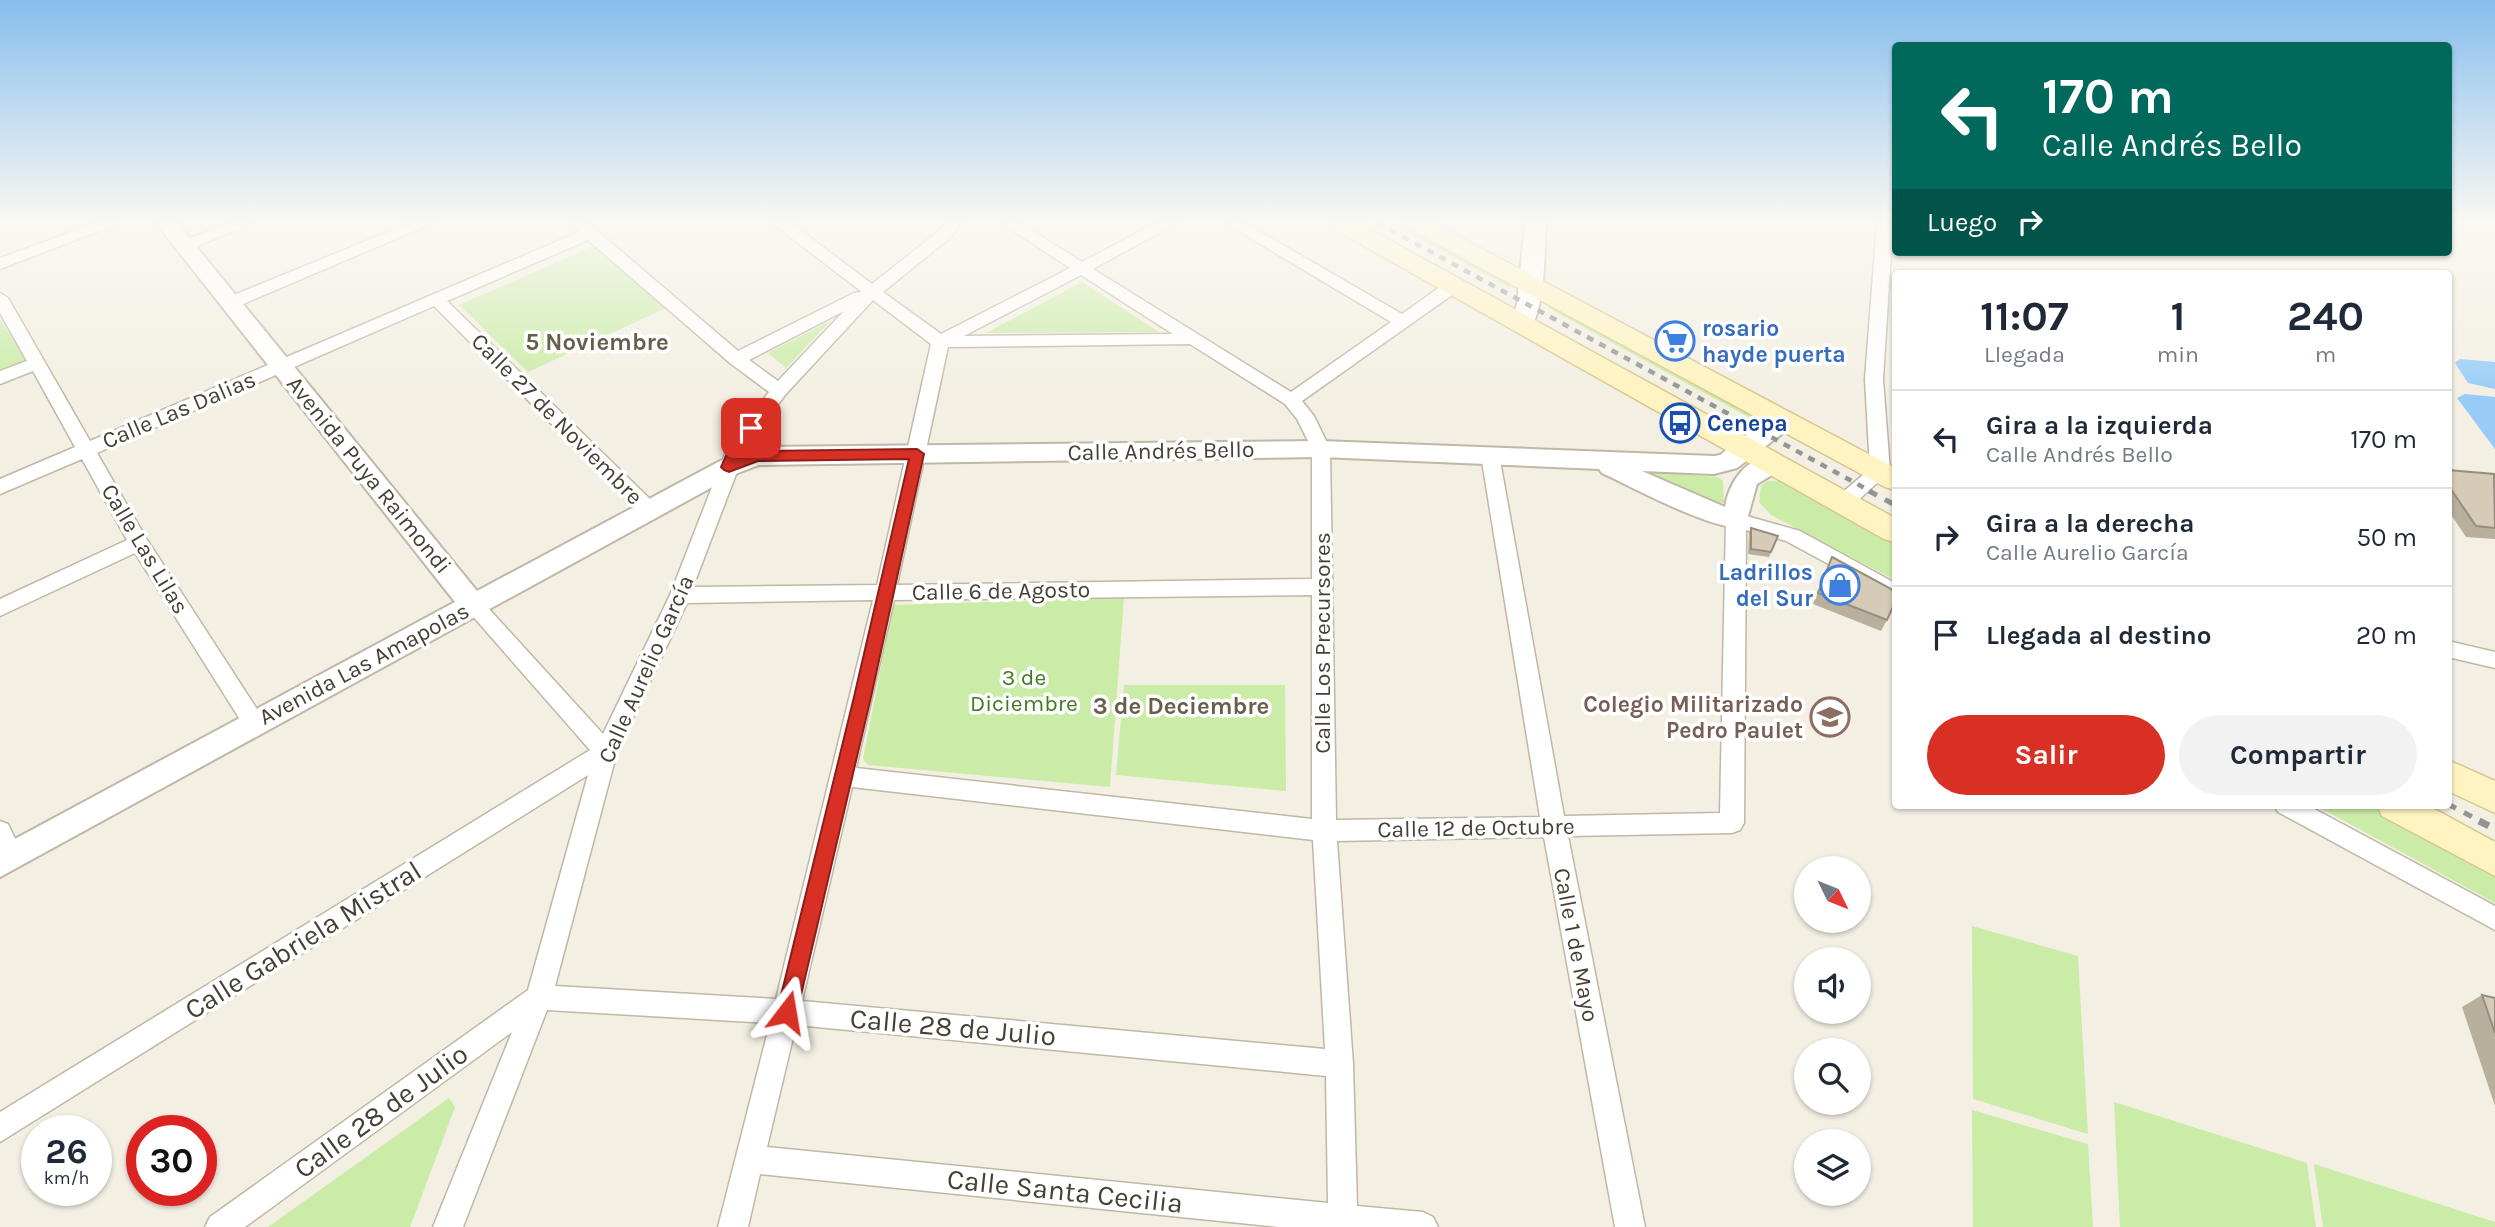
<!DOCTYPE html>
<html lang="es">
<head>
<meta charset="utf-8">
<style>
  :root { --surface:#fff; --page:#f2f2f3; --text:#1f2937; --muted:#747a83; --line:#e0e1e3; --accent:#d93025 }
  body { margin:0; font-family:Karla,sans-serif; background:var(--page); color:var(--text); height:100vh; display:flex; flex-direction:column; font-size:26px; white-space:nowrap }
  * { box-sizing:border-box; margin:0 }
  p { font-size:23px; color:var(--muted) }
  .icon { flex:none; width:38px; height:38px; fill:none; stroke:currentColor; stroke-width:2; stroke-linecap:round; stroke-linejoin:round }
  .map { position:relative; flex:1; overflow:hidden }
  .details { position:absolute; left:1892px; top:270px; width:560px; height:539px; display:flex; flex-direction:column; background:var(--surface); border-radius:7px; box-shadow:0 2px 5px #0004 }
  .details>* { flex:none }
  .top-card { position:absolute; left:1892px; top:42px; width:560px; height:214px; border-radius:7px; box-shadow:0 2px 5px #0004; background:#00695c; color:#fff; overflow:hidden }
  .needle { width:46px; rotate:133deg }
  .fabs { position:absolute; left:1794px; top:856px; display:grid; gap:14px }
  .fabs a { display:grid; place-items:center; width:77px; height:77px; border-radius:50%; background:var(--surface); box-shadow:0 2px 5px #0004; font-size:35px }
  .speed { position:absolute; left:21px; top:1115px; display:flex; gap:14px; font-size:35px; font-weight:700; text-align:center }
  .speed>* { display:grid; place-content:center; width:91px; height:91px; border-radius:50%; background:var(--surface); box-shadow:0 2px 5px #0004; line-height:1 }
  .speed small { font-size:18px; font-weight:400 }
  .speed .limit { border:10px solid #d22; background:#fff; color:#111 }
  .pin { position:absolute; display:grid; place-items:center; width:60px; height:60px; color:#fff; margin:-30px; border-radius:14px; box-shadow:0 4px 10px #0006 }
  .me { position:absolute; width:77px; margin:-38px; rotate:14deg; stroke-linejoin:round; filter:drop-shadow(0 0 5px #0008) }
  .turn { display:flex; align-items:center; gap:24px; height:147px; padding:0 35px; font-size:32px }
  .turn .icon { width:91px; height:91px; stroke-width:2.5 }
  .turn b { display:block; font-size:49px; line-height:60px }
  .then { display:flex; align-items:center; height:66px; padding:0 35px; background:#0003; gap:14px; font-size:26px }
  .eta { display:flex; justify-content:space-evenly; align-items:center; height:119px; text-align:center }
  .eta b { font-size:42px; font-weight:700; line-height:49px }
  .cta { display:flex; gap:14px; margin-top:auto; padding:14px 35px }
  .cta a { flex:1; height:80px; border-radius:42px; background:var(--accent); color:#fff; font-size:28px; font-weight:700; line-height:80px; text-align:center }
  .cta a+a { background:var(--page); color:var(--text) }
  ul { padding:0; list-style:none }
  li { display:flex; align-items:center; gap:21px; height:98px; padding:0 35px; border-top:2px solid var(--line) }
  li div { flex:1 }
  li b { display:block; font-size:26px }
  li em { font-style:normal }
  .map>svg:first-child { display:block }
  .green { fill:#caeca7 }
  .water { fill:#98ccf7 }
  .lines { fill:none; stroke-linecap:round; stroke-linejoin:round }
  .minor-casing { stroke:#c0b7a5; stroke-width:3 }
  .tertiary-casing { stroke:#c0b7a5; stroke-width:4 }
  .secondary-casing { stroke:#d8c78e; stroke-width:3 }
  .minor { fill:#fff; fill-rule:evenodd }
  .tertiary { fill:#fff; fill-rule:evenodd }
  .secondary { fill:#fff3c1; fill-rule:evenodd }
  .rail-far2 { stroke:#949494; stroke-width:4.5; stroke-dasharray:7 7; stroke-linecap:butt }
  .rail-far1 { stroke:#949494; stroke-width:5; stroke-dasharray:9 9; stroke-linecap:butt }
  .rail { stroke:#949494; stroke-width:7; stroke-dasharray:11 11; stroke-linecap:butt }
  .wall { fill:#b8af9d }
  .building { fill:#d6cbb7; stroke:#968e80; stroke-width:2 }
  .route { fill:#d93025; stroke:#8d1f18; stroke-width:2 }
  .labels { text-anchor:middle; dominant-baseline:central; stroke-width:7; stroke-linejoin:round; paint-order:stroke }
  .shop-label { font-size:23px; font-weight:bold; fill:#366cbe; stroke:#fff; text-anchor:start }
  .street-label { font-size:23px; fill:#463f33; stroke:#fff }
  .transit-label { font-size:23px; font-weight:bold; fill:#164399; stroke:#fff; text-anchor:start }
  .park-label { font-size:23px; fill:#407c21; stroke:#fff }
  .education-label { font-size:23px; font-weight:bold; fill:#785e54; stroke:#fff; text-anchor:end }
  .neighbourhood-label { font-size:24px; font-weight:bold; fill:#695e49; stroke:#fff }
  .near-street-label { font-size:28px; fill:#463f33; stroke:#fff }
</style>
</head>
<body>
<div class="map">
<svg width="2495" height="1227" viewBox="0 0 2495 1227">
  <rect width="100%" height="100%" fill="#f3efe3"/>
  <g class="green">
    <polygon points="1389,223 1401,223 1511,282 1509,287"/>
    <polygon points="594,246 668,307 528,372 459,305"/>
    <polygon points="1082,282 1159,332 986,333"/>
    <polygon points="1549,301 1759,416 1754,420 1548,308"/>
    <polygon points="0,319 27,362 0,373"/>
    <polygon points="830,321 786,368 768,353"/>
    <polygon points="1645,471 1718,477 1723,481 1724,502 1720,505 1643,473"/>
    <polygon points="1767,481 1785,481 1895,541 1895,580 1771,515 1759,502 1761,486"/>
    <polygon points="1124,597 1110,787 868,765 863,759 893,605"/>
    <polygon points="1124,685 1285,685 1286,791 1116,775"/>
    <polygon points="2315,805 2377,805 2495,870 2495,903"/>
    <polygon points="1972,926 2078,956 2088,1134 1973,1099"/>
    <polygon points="449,1098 455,1107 410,1227 268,1227"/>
    <polygon points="2114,1102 2307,1163 2316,1227 2120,1227"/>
    <polygon points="1972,1110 2088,1144 2093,1227 1973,1227"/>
    <polygon points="2314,1164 2495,1222 2495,1227 2323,1227"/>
  </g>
  <g class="water">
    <polygon points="2460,359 2495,362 2495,389 2468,383 2455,363"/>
    <polygon points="2465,394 2495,397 2495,449 2457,398"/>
  </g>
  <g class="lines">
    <g class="minor-casing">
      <g id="minor">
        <polygon points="96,223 120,223 0,269 0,258"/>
        <polygon points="230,223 253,223 190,249 178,249 176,246 178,243"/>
        <polygon points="410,223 433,223 236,307 224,307 222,303 224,299"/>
        <path d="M573,223H588L738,351L854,293L862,292L772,223H791L872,284L939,231L945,223H961L951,237L883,292L941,334L1070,268L1001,223H1020L1082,262L1156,223H1177L1093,269L1291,392L1391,322L1225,223H1245L1402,314L1447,282H1459L1461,286L1459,290L1302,401L1314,416L1330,449L1336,820L1540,817L1481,455L1483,450H1497L1499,455L1564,816L1720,813L1726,520L1729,515L1736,513L1800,531L1895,583V600L1786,541L1746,530L1744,823L1740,830L1732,833L1568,836L1645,1227H1615L1544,837L1337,841L1353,1064L1357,1206L1423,1212L1433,1217L1438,1227H1279L760,1174L748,1227H718L770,1023L547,1010L463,1227H433L512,1032L245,1227H205L210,1217L528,990L588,775L0,1142V1112L590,750L463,605L466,599L473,597L480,599L603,734L670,595L728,446L769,392L730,363L588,240L447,301L656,505L659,510L656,515H642L434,306L97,453L146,538L262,717L265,723L262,729L254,732L246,729L135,553L0,616V599L127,540L82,459L0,494V479L75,447L33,371L0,384V371L27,361L0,313V293L8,298L90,441L579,232ZM1081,275L1173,334L964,336ZM873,300L931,344L877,585L693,587L746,448L785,395ZM844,311L778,381L749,360ZM1190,344L1285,404L1297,419L1312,449V579L897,585L948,347ZM1312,595V819L856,768L894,600ZM873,600L776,999L555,986L617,752L687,603ZM852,787L1313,840L1325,1049L802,1001ZM796,1025L1326,1076L1328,1203L767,1147Z"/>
        <polygon points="1877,223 1893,223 1883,379 1890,471 1851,507 1837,507 1834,502 1837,497 1870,469 1865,379"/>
        <polygon points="2448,641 2495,652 2495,668 2448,657"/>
        <polygon points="2274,805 2307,805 2495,906 2495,930 2278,812"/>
        <polygon points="0,821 8,824 24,857 21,864 12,868 3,864 0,857"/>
      </g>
    </g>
    <g class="tertiary-casing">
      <g id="tertiary">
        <path d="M156,223H177L477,591L720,461L756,447L1321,441L1714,456L1720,455L1773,415L1782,413L1791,415L1794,421L1791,427L1737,468L1714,474L1642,471L1725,507C1730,478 1751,450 1784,459L1788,465L1784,471L1772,475L1757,484L1745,527C1719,534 1630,486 1602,473L1599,469L1321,457L759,465L738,473L0,877V847L455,602Z"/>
        <path d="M1525,223H1546C1544,252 1546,305 1530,329H1514L1511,324L1517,304Z"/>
      </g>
    </g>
    <g class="secondary-casing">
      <g id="secondary">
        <polygon points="1328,223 1358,223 1895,518 1895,542 1884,539 1332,228"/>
        <polygon points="1403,223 1433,223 1895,468 1895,490 1885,487 1407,228"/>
        <polygon points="2448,760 2495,781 2495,813 2448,791"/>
        <polygon points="2377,805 2427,805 2495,842 2495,876 2382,816"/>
      </g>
    </g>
    <use href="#minor" class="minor"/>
    <use href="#tertiary" class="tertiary"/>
    <use href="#secondary" class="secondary"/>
    <polyline class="rail-far2" points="1378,223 1872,492"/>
    <g class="rail-far1">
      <polyline points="1869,491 1895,505"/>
      <polyline points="2448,804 2482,822"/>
    </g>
    <polyline class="rail" points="2479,821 2495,829"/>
  </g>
  <g class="wall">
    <polygon points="2448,470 2495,475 2495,539 2466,537 2448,510"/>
    <polygon points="1751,528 1778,536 1769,557 1748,554 1749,533"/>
    <polygon points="1832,557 1887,620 1881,631 1813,604"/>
    <polygon points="2482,995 2495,998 2495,1106 2462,1007"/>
  </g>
  <g class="building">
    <polygon points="2448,470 2494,474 2495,528 2476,526 2448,485"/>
    <polygon points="1751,528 1778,536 1771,552 1751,549"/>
    <polygon points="1832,557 1895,591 1895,602 1887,620 1818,593"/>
    <polygon points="2482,995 2495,998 2495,1033"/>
  </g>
  <linearGradient id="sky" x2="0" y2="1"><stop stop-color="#88beee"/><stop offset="0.56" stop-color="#faf8f2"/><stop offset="1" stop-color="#faf8f2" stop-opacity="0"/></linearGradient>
  <rect width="2495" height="395" fill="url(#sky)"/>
  <path class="route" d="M751,423L758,428L740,457L756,451L917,449L924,454L871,697L797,1012L794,1018L787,1021L780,1018L777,1012L854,697L909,459L758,461L729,472L724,470L721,467C728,452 735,429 751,423Z"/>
  <defs>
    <g id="supermarket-ring" transform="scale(2.0125)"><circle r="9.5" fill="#fff" stroke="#3f7fe0" stroke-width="1.5"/><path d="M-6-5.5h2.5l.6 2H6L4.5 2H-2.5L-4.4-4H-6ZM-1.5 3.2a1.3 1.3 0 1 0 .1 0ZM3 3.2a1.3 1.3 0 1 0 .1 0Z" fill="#3f7fe0"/></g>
    <g id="bus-ring" transform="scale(2.0125)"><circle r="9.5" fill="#fff" stroke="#1a4fb4" stroke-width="1.5"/><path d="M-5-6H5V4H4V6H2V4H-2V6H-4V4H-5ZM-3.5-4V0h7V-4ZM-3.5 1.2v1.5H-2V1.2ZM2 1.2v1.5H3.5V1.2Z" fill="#1a4fb4"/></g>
    <g id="shop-ring" transform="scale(2.0125)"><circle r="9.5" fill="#fff" stroke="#3f7fe0" stroke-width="1.5"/><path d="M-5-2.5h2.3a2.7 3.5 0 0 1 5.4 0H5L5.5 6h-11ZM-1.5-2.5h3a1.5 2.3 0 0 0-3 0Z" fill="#3f7fe0"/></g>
    <g id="university-ring" transform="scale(2.0125)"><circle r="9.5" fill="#fff" stroke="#8d6e63" stroke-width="1.5"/><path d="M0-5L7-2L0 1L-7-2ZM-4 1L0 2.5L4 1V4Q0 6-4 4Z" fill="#8d6e63"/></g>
  </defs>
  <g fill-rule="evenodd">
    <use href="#supermarket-ring" x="1675" y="341"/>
    <use href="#bus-ring" x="1680" y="423"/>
    <use href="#shop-ring" x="1840" y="585"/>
    <use href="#university-ring" x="1830" y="717"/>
  </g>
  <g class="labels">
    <g class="shop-label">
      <text x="1702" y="328">rosario<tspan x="1702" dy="26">hayde puerta</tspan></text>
      <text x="1813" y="572" text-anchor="end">Ladrillos<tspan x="1813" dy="26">del Sur</tspan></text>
    </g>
    <g class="street-label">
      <text transform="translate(179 410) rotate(-23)">Calle Las Dalias</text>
      <text transform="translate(557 419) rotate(45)">Calle 27 de Noviembre</text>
      <text transform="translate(1161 451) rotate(-1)">Calle Andrés Bello</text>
      <text transform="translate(369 475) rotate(51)">Avenida Puya Raimondi</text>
      <text transform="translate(145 549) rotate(59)">Calle Las Lilas</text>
      <text transform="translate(1001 591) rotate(-1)">Calle 6 de Agosto</text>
      <text transform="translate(1322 643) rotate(-90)">Calle Los Precursores</text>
      <text transform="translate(364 664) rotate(-28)">Avenida Las Amapolas</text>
      <text transform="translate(646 669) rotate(-66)">Calle Aurelio García</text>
      <text transform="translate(1476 828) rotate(-1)">Calle 12 de Octubre</text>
      <text transform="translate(1576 945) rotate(79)">Calle 1 de Mayo</text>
    </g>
    <g class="transit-label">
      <text x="1707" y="423">Cenepa</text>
    </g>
    <g class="park-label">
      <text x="1024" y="677">3 de<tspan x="1024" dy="26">Diciembre</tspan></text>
    </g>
    <g class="education-label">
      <text x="1803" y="704">Colegio Militarizado<tspan x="1803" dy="26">Pedro Paulet</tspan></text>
    </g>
    <g class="neighbourhood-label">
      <text x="597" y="342">5 Noviembre</text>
      <text x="1181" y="706">3 de Deciembre</text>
    </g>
    <g class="near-street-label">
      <text transform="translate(303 940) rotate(-32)">Calle Gabriela Mistral</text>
      <text transform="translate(953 1027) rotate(5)">Calle 28 de Julio</text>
      <text transform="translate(381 1111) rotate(-36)">Calle 28 de Julio</text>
      <text transform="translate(1065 1191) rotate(6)">Calle Santa Cecilia</text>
    </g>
  </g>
</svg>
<div class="fabs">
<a><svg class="needle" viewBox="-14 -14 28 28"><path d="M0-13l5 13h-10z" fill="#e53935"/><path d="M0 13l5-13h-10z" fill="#747a83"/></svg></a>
<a><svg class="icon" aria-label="sound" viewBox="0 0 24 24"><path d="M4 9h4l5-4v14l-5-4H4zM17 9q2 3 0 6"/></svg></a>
<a><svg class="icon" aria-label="search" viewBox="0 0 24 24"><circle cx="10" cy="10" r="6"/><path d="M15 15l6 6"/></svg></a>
<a><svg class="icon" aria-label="layers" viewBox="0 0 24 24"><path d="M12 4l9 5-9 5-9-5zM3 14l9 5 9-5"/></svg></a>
</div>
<div class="speed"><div>26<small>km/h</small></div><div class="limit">30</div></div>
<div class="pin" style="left:751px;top:428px;background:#d93025"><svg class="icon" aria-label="arrive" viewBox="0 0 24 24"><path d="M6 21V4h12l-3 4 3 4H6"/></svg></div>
<svg class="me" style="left:787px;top:1012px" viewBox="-20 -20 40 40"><path d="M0-17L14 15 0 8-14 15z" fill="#d93025" stroke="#fff" stroke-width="4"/></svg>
<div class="top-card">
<div class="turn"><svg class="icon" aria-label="left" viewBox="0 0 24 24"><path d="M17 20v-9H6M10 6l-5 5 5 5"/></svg><div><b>170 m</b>Calle Andrés Bello</div></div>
<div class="then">Luego<svg class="icon" aria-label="right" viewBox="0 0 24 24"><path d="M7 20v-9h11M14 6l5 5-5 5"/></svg></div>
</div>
<section class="details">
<div class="eta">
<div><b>11:07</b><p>Llegada</p></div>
<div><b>1</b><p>min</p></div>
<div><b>240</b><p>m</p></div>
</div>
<ul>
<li><svg class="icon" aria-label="left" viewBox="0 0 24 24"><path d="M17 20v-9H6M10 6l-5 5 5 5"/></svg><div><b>Gira a la izquierda</b><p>Calle Andrés Bello</p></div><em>170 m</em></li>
<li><svg class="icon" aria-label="right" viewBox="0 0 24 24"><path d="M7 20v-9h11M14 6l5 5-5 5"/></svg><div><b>Gira a la derecha</b><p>Calle Aurelio García</p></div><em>50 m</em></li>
<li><svg class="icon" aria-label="arrive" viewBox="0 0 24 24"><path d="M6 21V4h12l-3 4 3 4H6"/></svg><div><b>Llegada al destino</b></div><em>20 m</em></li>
</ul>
<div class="cta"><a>Salir</a><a>Compartir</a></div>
</section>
</div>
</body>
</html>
